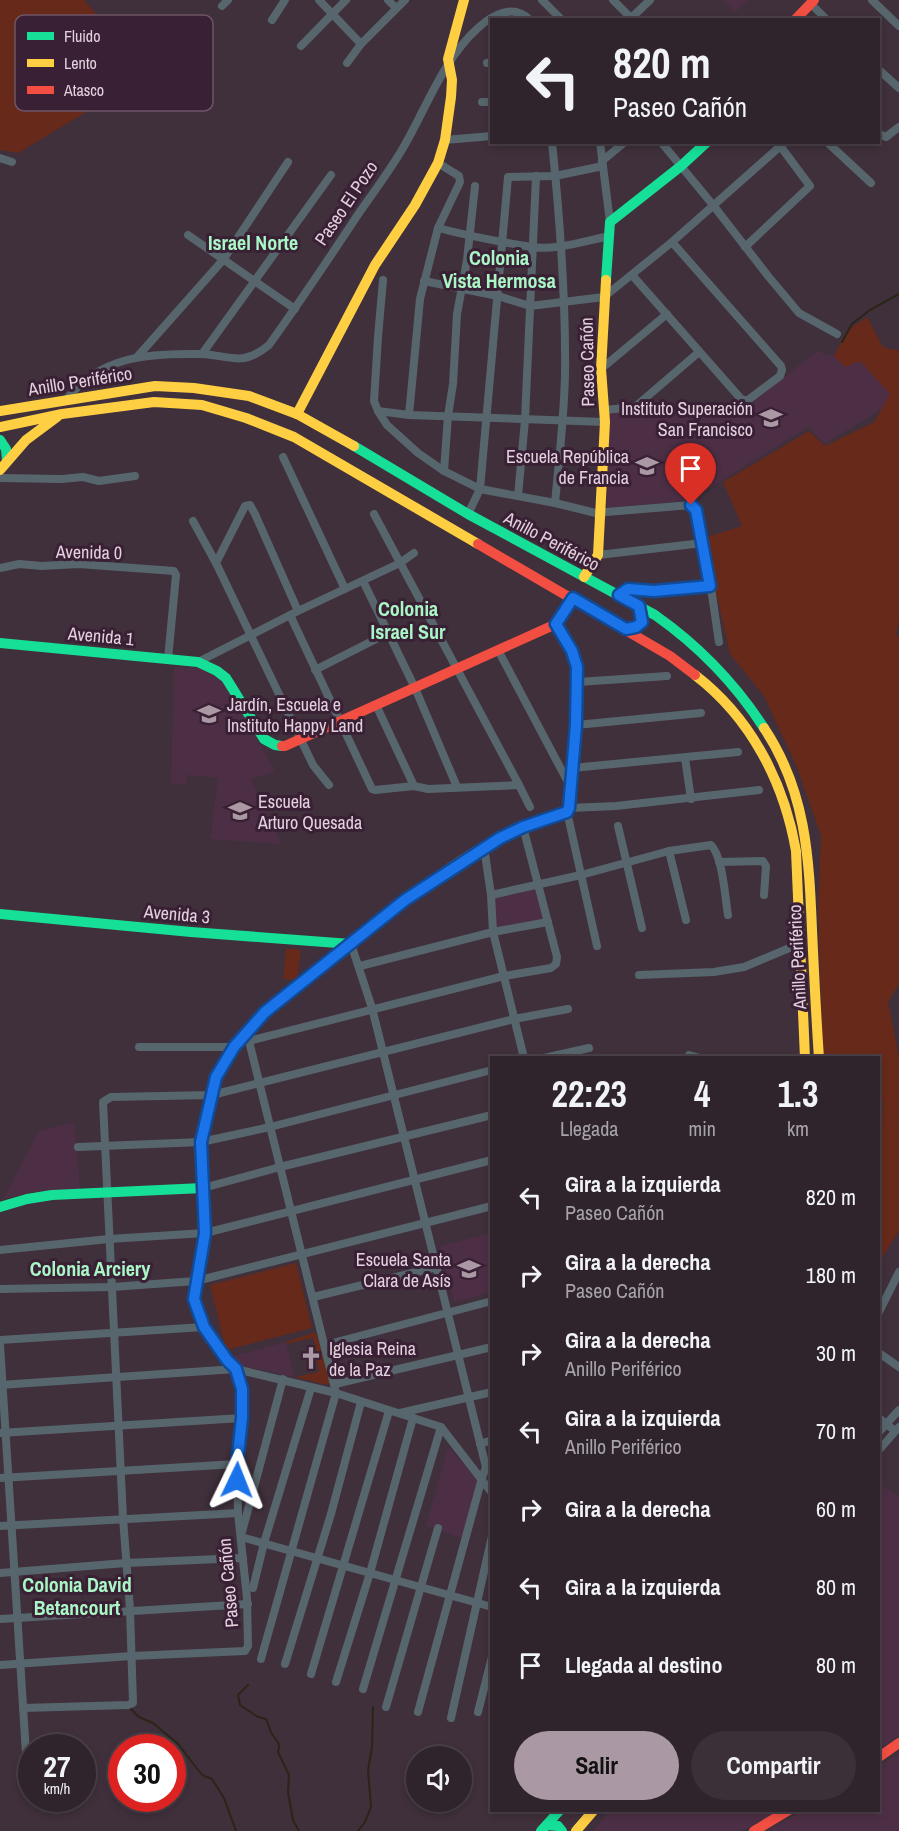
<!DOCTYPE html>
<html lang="es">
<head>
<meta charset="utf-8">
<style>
  :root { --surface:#2f242c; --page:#3b3038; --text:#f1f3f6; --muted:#a7a4a9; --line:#4a4148; --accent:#aa99a5 }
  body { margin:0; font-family:"Archivo Narrow",sans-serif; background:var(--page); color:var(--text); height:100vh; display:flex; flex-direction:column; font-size:22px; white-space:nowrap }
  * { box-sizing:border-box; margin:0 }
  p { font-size:20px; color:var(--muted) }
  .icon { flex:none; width:33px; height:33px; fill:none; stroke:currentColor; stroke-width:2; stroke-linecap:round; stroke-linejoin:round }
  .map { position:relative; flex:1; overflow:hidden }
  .sheet { position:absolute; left:490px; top:1056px; width:390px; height:756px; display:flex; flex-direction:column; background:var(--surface); border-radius:0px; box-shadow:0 3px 9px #0003,0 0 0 2px var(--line) }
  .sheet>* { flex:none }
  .top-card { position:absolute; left:490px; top:18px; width:390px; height:126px; border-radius:0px; box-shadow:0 3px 9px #0003,0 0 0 2px var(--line); background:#2f242c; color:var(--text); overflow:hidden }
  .tools { position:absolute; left:406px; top:1746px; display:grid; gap:12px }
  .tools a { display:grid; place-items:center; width:66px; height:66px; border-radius:50%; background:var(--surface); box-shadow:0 3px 9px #0003,0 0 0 2px var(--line); font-size:30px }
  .speed { position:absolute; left:18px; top:1734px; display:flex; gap:12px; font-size:30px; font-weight:700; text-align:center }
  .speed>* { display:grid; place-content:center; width:78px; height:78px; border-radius:50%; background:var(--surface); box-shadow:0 3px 9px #0003,0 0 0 2px var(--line); line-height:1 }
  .speed small { font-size:15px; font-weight:400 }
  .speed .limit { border:9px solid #d22; background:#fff; color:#111 }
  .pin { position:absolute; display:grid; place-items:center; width:51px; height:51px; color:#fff; margin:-62px -26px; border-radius:50% 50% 50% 0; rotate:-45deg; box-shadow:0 0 6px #0007 }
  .pin .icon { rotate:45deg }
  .me { position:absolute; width:66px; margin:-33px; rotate:2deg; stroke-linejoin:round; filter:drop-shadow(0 0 4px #0008) }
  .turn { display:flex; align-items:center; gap:21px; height:126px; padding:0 24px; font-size:27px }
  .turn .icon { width:78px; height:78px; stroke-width:2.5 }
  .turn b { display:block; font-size:42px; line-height:51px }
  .eta { display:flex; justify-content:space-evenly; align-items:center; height:102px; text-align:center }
  .eta b { font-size:36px; font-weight:700; line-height:42px }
  .action { display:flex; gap:12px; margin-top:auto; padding:12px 24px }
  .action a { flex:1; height:69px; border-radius:36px; background:var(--accent); color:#111; font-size:24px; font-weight:700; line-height:69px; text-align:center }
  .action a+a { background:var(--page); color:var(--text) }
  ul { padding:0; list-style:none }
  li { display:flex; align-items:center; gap:18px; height:78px; padding:0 24px }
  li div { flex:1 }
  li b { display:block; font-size:22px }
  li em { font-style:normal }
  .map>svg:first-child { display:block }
  .built { fill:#4d2f45 }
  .green { fill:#67291a }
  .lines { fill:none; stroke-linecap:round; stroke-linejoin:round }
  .stream { stroke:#2b2517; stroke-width:2 }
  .street { stroke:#57666d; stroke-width:8 }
  .fast { stroke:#16e098; stroke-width:10 }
  .slow { stroke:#ffcf43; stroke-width:10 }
  .jam { stroke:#f24e42; stroke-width:10 }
  .route-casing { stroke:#114b97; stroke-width:15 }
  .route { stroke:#1a73e8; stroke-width:10 }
  .labels { text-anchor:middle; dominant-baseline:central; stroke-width:6; stroke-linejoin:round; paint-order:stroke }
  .street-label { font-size:18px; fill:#e3d1de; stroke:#3a2034 }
  .poi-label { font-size:18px; fill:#e3d1de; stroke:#3a2034; text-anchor:end }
  .neighbourhood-label { font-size:20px; font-weight:bold; fill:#a9f6c6; stroke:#3a2034 }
  .key { fill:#3a2034; stroke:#6d5567; stroke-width:1.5 }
  .key-label { font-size:16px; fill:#e3d1de }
</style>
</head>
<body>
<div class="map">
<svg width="899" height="1831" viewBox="0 0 899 1831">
  <rect width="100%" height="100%" fill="#3f303b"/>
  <g class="built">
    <polygon points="723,0 748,0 735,12"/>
    <polygon points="842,346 891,369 899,398 825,444 808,427 695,497 695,500 607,508 609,412 738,402 744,409 817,351 831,356"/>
    <polygon points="174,667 203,668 225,680 275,772 251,779 282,844 210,839 218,778 186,775 186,785 171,783"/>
    <polygon points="537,886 547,923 496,934 493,896"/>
    <polygon points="74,1122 80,1189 33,1192 3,1199 39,1131"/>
    <polygon points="492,1233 492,1292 454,1302 440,1246"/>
    <polygon points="286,1342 295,1377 238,1365 230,1357"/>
    <polygon points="448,1447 479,1481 462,1538 426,1526"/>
    <polygon points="879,1484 899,1497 899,1735 879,1749"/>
    <polygon points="899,1753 899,1831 767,1831 802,1811 879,1810 879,1766"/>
    <polygon points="609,1811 609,1810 778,1811 742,1831 593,1831"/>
  </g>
  <g class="green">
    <polygon points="0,0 84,0 110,30 124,57 113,83 88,111 18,153 0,150"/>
    <polygon points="867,317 883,347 899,351 899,620 896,635 899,636 899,984 888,1002 899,1057 899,1231 879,1262 879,1164 881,1157 883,1101 879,1097 879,1058 823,1057 818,909 821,836 798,770 764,696 730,654 704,538 742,526 723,482 809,431 825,446 874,422 890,394 860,361 845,367 834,356 848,330"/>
    <polygon points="286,948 301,950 297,980 283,979"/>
    <polygon points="296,1263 312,1328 226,1350 210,1285"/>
    <polygon points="316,1332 330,1382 327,1385 295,1377 319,1372 316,1356 301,1359 301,1357 317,1353 313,1338 286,1344 286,1342"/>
  </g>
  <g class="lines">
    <g class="stream">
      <polyline points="842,342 852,324 870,310 899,294"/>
      <path d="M248,1685L238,1695L240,1705L258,1717L266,1719C269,1724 269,1730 272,1734C277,1742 281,1742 278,1752L289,1775L288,1792L293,1820L299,1831"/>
      <polyline points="131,1709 139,1717 153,1723 178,1744 202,1775 212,1779 224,1798 236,1831"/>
      <polyline points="358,1831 365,1822 371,1807 368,1770 372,1747 373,1707"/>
    </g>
    <g class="street">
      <polyline points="319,0 361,44"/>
      <polyline points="388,0 396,8"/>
      <polyline points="542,0 562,20"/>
      <polyline points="613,0 633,20"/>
      <polyline points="872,0 899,26"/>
      <polyline points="811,4 827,20"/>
      <polyline points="222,6 228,0"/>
      <polyline points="272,20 285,0"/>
      <polyline points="629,20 650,0"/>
      <polyline points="301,46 346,0"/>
      <polyline points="347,63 361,44 405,0"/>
      <polyline points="487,63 492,62"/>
      <polyline points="879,70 899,88"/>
      <polyline points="482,102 492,102"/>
      <polyline points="879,134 886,137 899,127"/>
      <polyline points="445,140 492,136"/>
      <path d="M552,142C560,220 566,297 565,375C564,418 559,461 555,503"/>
      <polyline points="600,142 610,222"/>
      <polyline points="661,142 713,205 768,276 799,313 837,334"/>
      <polyline points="827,142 871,183"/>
      <polyline points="0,158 12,162"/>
      <polyline points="602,161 625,142"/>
      <path d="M438,228C469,236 500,242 532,247C555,251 588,240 610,236"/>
      <polyline points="188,235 295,309"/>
      <polyline points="745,247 810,186 781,147"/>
      <polyline points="632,275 742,400 748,400 780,376 782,370 781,366 672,242"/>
      <path d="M383,280L378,337L374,401L378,411L387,425L418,453L444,471L480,489L555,503L600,514L606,512L691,505C703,518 715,618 719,642"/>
      <polyline points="424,281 498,296 530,306 604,297 672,242 785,142"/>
      <polyline points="202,354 331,175"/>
      <polyline points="138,356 223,260 288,162"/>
      <polyline points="601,369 667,314"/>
      <path d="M67,399C100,356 149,353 200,354C231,355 241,368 269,345C299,303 328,260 357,216C372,194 389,172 403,148C426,109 443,59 478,28C492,15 513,3 530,20"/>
      <polyline points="604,410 635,407 699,352"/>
      <polyline points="378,411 409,415 605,422"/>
      <polyline points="409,415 420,299 438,228 460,182 459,176 438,163"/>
      <polyline points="283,457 345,589"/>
      <polyline points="444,471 448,416 453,384 457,314 467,260 475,186"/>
      <polyline points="0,478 62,479 83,477 99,481 135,476"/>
      <polyline points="518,496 525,420 536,176"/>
      <polyline points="374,514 519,785"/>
      <polyline points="468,514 480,489 508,177 555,176 603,166"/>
      <polyline points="193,521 216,563"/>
      <polyline points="598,555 703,543"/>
      <polyline points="0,568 19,564 42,566 79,564 174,571 176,575 168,659"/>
      <polyline points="363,581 415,688 457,787"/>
      <polyline points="619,595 628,589 654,591 710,586"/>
      <polyline points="298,611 255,514 250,505 245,506 216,563 313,765 329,785"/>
      <polyline points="290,615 372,789 375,790 414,786 428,789 519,785 530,807"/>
      <polyline points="498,650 570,786"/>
      <polyline points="198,662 298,611 400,563 414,553"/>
      <polyline points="315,670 388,633"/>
      <polyline points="578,682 667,676"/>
      <polyline points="376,705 414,786"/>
      <polyline points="576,725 701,713"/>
      <polyline points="685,758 691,799"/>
      <polyline points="572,768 738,752"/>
      <polyline points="569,808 616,806 759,790"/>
      <polyline points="567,812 597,946"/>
      <polyline points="618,826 642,928"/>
      <polyline points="484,847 491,895 493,932 524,1058"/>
      <polyline points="669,851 686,920"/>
      <polyline points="719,862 763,861 766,866 764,895"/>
      <path d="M491,895L581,875L669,851L711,845C723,857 725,898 728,915"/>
      <polyline points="351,944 372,1008 486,1467 482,1478 418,1712"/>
      <polyline points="360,966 493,932 548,922"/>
      <polyline points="639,975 714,972 744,967 799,944"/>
      <polyline points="247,1033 336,1393 261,1659"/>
      <polyline points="249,1041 504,976 551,968 556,964 557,957 523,827"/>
      <polyline points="139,1047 234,1047"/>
      <polyline points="689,1055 700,1058"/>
      <polyline points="544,1058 589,1048"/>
      <polyline points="78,1147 201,1142 270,1127 492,1070"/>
      <polyline points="0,1250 109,1239 205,1233 492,1160"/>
      <polyline points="0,1289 112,1287 196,1281 492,1206"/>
      <polyline points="313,1297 437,1267"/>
      <polyline points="879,1312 899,1272"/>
      <polyline points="0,1340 204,1327"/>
      <polyline points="0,1345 27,1769"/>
      <polyline points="325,1345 492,1301"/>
      <polyline points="879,1353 899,1367"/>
      <polyline points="335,1384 492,1347"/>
      <polyline points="0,1385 236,1369 336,1393 441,1427 492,1493"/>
      <polyline points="400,1413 492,1392"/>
      <polyline points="879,1418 895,1431"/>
      <polyline points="879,1432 899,1410"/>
      <polyline points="0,1433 242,1418"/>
      <polyline points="480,1444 492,1440"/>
      <polyline points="879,1450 899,1427"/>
      <polyline points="0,1478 237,1464"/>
      <polyline points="0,1526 238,1513"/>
      <polyline points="242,1532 283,1379"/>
      <polyline points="241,1537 492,1607"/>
      <polyline points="0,1573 126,1563 243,1558"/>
      <polyline points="253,1588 264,1543 311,1388"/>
      <polyline points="0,1619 248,1604"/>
      <polyline points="285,1664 331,1514 361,1402"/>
      <polyline points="0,1665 132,1656 245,1651 248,1646 247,1598 238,1513 237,1464 242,1418 242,1389 236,1369 227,1360 204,1327 194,1299 205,1233 203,1188 280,1167 492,1115"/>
      <polyline points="311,1674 389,1411"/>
      <polyline points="336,1682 370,1573 413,1418"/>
      <polyline points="363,1689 441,1427"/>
      <polyline points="386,1707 438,1528"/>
      <polyline points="23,1708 128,1705 133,1703 130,1609 123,1518 103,1102 111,1097 212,1095 514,1019 568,1009"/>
      <polyline points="478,1712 492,1657"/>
      <polyline points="451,1718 492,1536"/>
    </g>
    <g class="fast">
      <polyline points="606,280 610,222 681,166 707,142"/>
      <polyline points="0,440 6,449 7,461"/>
      <path d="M354,446L468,514L655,615C699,646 735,683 764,728"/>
      <polyline points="625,629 636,627 642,622 639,606"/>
      <polyline points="0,643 198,662 217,671 226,678 264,739 275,745 282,746"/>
      <polyline points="0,914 191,932 351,944"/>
      <polyline points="0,1207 27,1199 52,1195 203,1188 201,1142 207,1117"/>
      <polyline points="547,1825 558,1826 562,1831"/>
      <polyline points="541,1831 560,1810"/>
    </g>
    <g class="slow">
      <polyline points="0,411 155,386 194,388 249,396 297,414 354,446"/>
      <polyline points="297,414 375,265 415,205 438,163 445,140 451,97 452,80 448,59 464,0"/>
      <polyline points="0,427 62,414 154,402 202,405 246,418 294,437 478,544"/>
      <polyline points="0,470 26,440 57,417"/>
      <polyline points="584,577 598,555 605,422 601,369 606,280"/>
      <path d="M695,675C751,718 784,782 796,851L805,1058"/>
      <path d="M764,728C806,791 809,857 812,930C814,973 816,1015 819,1058"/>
      <path d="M370,928C414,893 472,848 523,827C538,821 553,817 567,812L569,808L576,725L577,667L572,651L556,624"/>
      <polyline points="576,1831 594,1810"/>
    </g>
    <g class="jam">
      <polyline points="795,20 814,0"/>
      <polyline points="478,544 670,656 695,675"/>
      <polyline points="556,624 573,598"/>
      <polyline points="282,746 285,746 556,624"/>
      <path d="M207,1117C210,1104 211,1089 216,1077C240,1020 323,966 370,928"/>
      <polyline points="879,1757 899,1743"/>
      <polyline points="754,1831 789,1810"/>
    </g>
  </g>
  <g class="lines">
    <g class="route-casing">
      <polyline id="route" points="237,1480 237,1464 242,1418 242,1389 236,1369 227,1360 204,1327 194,1299 205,1233 201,1142 216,1077 234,1047 265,1012 405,900 500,838 523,827 567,812 569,808 576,725 577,667 572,651 556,624 573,598 626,629 636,627 642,622 639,606 619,595 628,589 654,591 710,586 696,510 691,505"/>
    </g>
    <use href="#route" class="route"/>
  </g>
  <defs>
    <g id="school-bare" transform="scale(1.8)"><path d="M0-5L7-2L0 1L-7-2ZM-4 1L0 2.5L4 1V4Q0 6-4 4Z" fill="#aa99a5" stroke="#3a2034" stroke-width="2.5" paint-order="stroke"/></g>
    <g id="church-bare" transform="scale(1.8)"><path d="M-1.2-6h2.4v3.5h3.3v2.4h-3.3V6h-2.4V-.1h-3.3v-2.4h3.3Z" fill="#aa99a5" stroke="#3a2034" stroke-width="2.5" paint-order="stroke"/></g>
  </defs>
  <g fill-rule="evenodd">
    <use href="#school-bare" x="771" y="418"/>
    <use href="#school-bare" x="647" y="466"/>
    <use href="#school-bare" x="209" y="714"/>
    <use href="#school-bare" x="240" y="811"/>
    <use href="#school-bare" x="469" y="1269"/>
    <use href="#church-bare" x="311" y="1358"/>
  </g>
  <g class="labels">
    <g class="street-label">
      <text transform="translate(346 203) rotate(-56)">Paseo El Pozo</text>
      <text transform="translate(587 362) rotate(-91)">Paseo Cañón</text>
      <text transform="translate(80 381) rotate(-9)">Anillo Periférico</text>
      <text transform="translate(552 541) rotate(28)">Anillo Periférico</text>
      <text transform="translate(89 552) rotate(1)">Avenida 0</text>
      <text transform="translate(101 636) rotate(5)">Avenida 1</text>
      <text transform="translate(177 914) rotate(5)">Avenida 3</text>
      <text transform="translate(797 957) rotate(-93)">Anillo Periférico</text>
      <text transform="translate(228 1583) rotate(-95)">Paseo Cañón</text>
    </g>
    <g class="poi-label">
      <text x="753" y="408">Instituto Superación<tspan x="753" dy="21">San Francisco</tspan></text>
      <text x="629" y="456">Escuela República<tspan x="629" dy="21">de Francia</tspan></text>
      <text x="227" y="704" text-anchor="start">Jardín, Escuela e<tspan x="227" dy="21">Instituto Happy Land</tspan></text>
      <text x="258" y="801" text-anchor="start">Escuela<tspan x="258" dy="21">Arturo Quesada</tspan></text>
      <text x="451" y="1259">Escuela Santa<tspan x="451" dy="21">Clara de Asís</tspan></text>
      <text x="329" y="1348" text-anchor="start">Iglesia Reina<tspan x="329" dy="21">de la Paz</tspan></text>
    </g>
    <g class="neighbourhood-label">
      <text x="253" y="242">Israel Norte</text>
      <text x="499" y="257">Colonia<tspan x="499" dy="23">Vista Hermosa</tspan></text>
      <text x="408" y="608">Colonia<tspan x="408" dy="23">Israel Sur</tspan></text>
      <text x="90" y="1268">Colonia Arciery</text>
      <text x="77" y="1584">Colonia David<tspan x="77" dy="23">Betancourt</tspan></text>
    </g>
  </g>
  <rect x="15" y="15" width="198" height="96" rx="9" class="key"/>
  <rect x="27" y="32" width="27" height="8" fill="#16e098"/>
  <rect x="27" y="59" width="27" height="8" fill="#ffcf43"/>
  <rect x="27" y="86" width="27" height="8" fill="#f24e42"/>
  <g class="key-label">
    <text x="64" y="42">Fluido</text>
    <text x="64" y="69">Lento</text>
    <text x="64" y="96">Atasco</text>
  </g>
</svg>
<div class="tools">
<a><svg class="icon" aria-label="sound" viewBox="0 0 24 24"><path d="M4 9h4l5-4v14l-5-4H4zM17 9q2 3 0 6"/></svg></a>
</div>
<div class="speed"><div>27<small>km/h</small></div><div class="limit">30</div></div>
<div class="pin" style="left:691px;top:505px;background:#d93025"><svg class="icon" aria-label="arrive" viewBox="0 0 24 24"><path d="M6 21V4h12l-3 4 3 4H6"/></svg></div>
<svg class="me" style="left:237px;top:1480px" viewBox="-20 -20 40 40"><path d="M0-17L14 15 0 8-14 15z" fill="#1a73e8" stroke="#fff" stroke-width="4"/></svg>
<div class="top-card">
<div class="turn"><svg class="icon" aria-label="left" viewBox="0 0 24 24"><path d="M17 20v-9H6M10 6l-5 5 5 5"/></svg><div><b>820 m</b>Paseo Cañón</div></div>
</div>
<section class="sheet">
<div class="eta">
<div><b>22:23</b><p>Llegada</p></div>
<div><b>4</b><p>min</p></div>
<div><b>1.3</b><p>km</p></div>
</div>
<ul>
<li><svg class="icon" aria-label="left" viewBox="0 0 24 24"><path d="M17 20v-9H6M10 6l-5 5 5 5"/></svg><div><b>Gira a la izquierda</b><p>Paseo Cañón</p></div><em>820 m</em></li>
<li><svg class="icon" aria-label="right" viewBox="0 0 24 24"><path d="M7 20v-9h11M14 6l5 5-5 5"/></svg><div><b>Gira a la derecha</b><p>Paseo Cañón</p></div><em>180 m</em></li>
<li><svg class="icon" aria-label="right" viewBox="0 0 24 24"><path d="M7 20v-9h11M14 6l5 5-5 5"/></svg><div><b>Gira a la derecha</b><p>Anillo Periférico</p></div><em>30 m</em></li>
<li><svg class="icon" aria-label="left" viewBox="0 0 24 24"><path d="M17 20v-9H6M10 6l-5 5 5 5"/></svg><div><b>Gira a la izquierda</b><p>Anillo Periférico</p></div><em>70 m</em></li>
<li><svg class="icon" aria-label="right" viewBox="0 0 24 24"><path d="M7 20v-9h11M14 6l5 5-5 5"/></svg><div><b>Gira a la derecha</b></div><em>60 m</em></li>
<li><svg class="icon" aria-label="left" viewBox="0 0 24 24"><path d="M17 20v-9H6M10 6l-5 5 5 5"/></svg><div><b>Gira a la izquierda</b></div><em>80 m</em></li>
<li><svg class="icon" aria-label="arrive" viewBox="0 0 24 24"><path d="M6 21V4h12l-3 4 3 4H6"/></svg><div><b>Llegada al destino</b></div><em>80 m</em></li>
</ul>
<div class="action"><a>Salir</a><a>Compartir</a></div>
</section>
</div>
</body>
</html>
